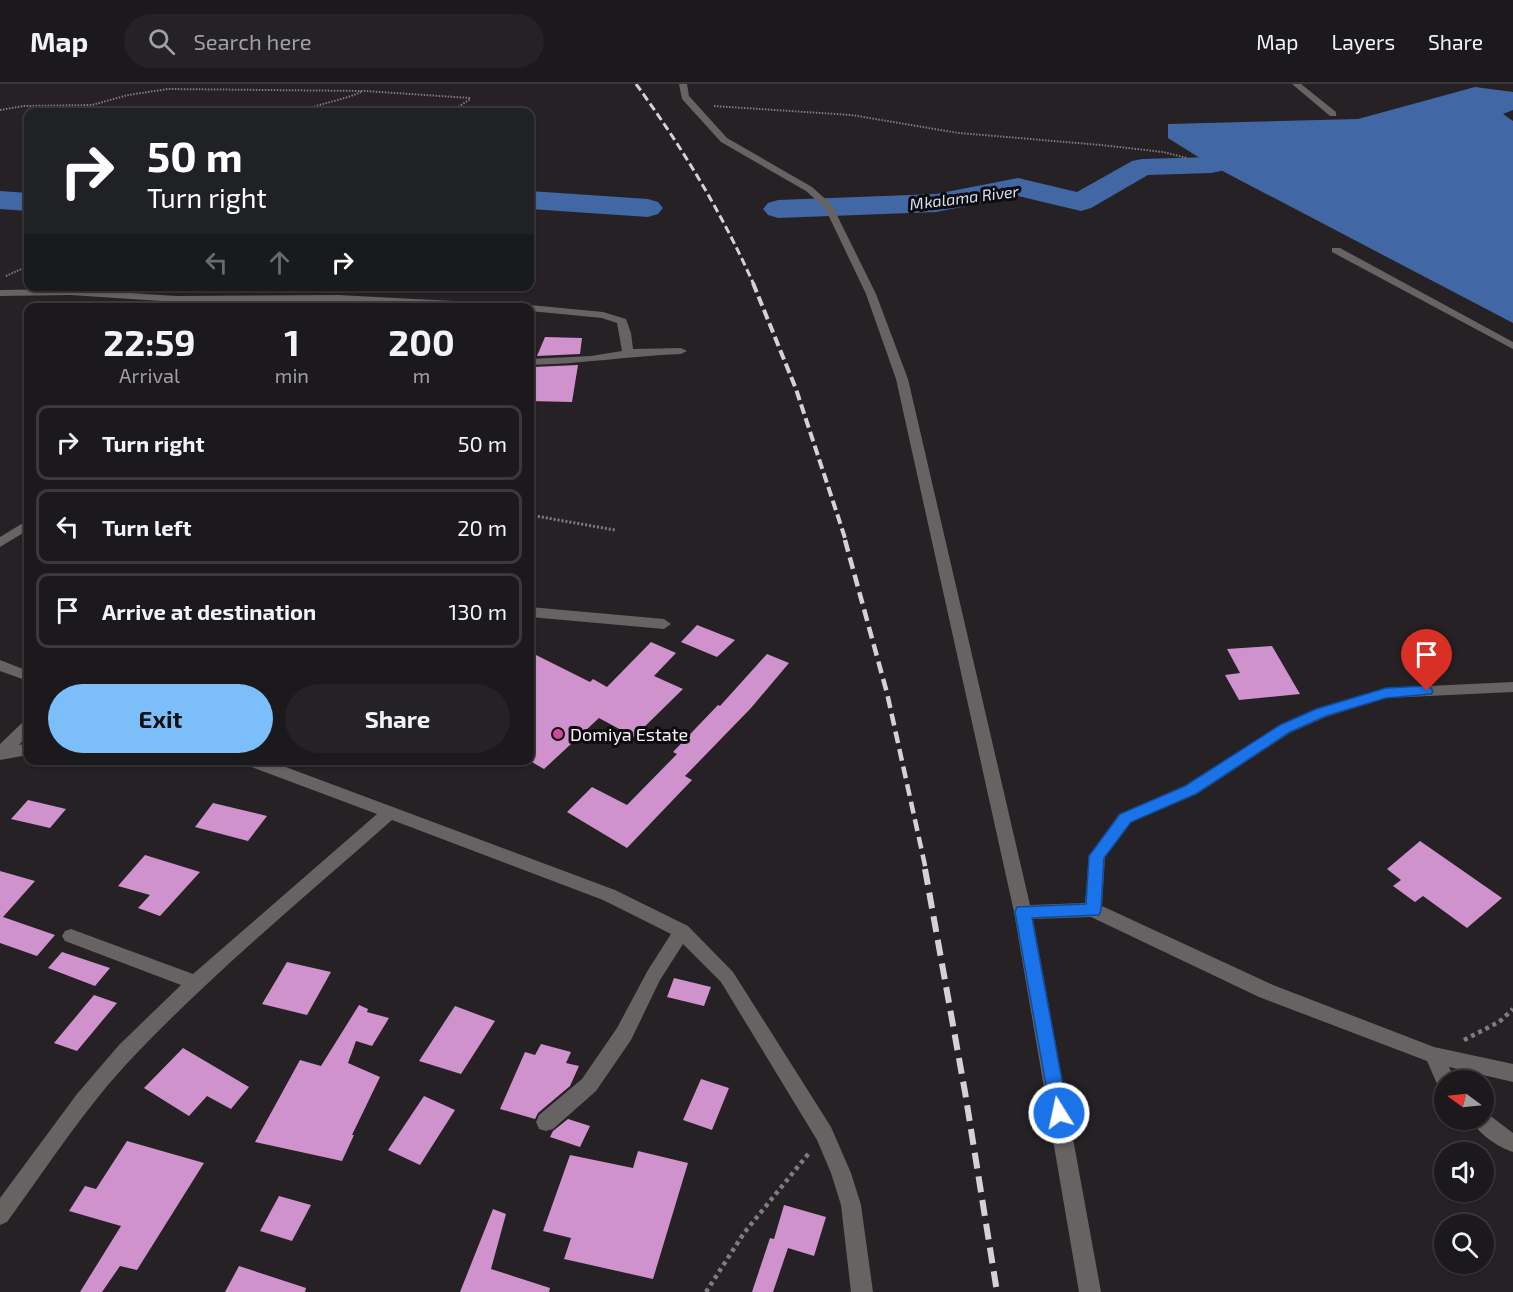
<!DOCTYPE html>
<html lang="en">
<head>
<meta charset="utf-8">
<style>
  :root { --surface:#1c191c; --page:#252225; --text:#f1f3f6; --muted:#a0a0a3; --line:#3a383b; --accent:#7cbef9 }
  body { margin:0; font-family:"Exo 2",sans-serif; background:var(--page); color:var(--text); height:100vh; display:flex; flex-direction:column; font-size:22px; white-space:nowrap }
  * { box-sizing:border-box; margin:0 }
  p { font-size:20px; color:var(--muted) }
  .icon { flex:none; width:33px; height:33px; fill:none; stroke:currentColor; stroke-width:2; stroke-linecap:round; stroke-linejoin:round }
  .map { position:relative; flex:1; overflow:hidden }
  .details { position:absolute; left:24px; top:219px; width:510px; height:462px; display:flex; flex-direction:column; background:var(--surface); border-radius:12px; box-shadow:0 2px 4px #0004,0 0 0 2px var(--line) }
  .details>* { flex:none }
  .guide { position:absolute; left:24px; top:24px; width:510px; height:183px; border-radius:12px; box-shadow:0 2px 4px #0004,0 0 0 2px var(--line); background:#202124; color:#fff; overflow:hidden }
  .needle { width:39px; rotate:285deg }
  .buttons { position:absolute; left:1434px; top:986px; display:grid; gap:12px }
  .buttons a { display:grid; place-items:center; width:60px; height:60px; border-radius:50%; background:var(--surface); box-shadow:0 2px 4px #0004,0 0 0 2px var(--line); font-size:30px }
  .pin { position:absolute; display:grid; place-items:center; width:51px; height:51px; color:#fff; margin:-62px -26px; border-radius:50% 50% 50% 0; rotate:-45deg; box-shadow:0 0 6px #0007 }
  .pin .icon { rotate:45deg }
  .me { position:absolute; width:66px; margin:-33px; rotate:350deg; stroke-linejoin:round; filter:drop-shadow(0 0 4px #0008) }
  .turn { display:flex; align-items:center; gap:21px; height:126px; padding:0 24px; font-size:27px }
  .turn .icon { width:78px; height:78px; stroke-width:2.5 }
  .turn b { display:block; font-size:42px; line-height:51px }
  .lanes { display:flex; align-items:center; height:57px; padding:0 24px; background:#0003; justify-content:center; gap:30px; direction:ltr }
  .lanes .off { opacity:.35 }
  .eta { display:flex; justify-content:space-evenly; align-items:center; height:102px; text-align:center }
  .eta b { font-size:36px; font-weight:700; line-height:42px }
  .action { display:flex; gap:12px; margin-top:auto; padding:12px 24px }
  .action a { flex:1; height:69px; border-radius:36px; background:var(--accent); color:#111; font-size:24px; font-weight:700; line-height:69px; text-align:center }
  .action a+a { background:var(--page); color:var(--text) }
  ul { padding:0; list-style:none }
  li { display:flex; align-items:center; gap:18px; height:75px; margin:0 12px 9px; padding:0 12px; border:3px solid var(--line); border-radius:12px }
  li div { flex:1 }
  li b { display:block; font-size:22px }
  li em { font-style:normal }
  header { display:flex; align-items:center; gap:36px; box-sizing:border-box; height:84px; padding:0 30px; background:var(--surface); border-bottom:2px solid var(--line) }
  header strong { font-size:28px }
  nav { display:flex; gap:33px; margin-inline-start:auto; font-size:21px }
  .search { width:420px; height:54px; background:var(--page); display:flex; align-items:center; gap:15px; box-sizing:border-box; padding:0 21px; border-radius:33px; color:var(--muted); font-size:22px }
  .map>svg:first-child { display:block }
  .water { fill:#4167a4 }
  .lines { fill:none; stroke-linecap:round; stroke-linejoin:round }
  .river { fill:#4167a4; fill-rule:evenodd }
  .building { fill:#d092cc }
  .path-far2 { stroke:#7f7c7f; stroke-width:2; stroke-dasharray:1.5 1.5; stroke-linecap:butt }
  .path-far1 { stroke:#7f7c7f; stroke-width:3; stroke-dasharray:2 2; stroke-linecap:butt }
  .path { stroke:#7f7c7f; stroke-width:4.5; stroke-dasharray:4 4; stroke-linecap:butt }
  .minor { fill:#666362; fill-rule:evenodd }
  .rail-far3 { stroke:#d5d1d5; stroke-width:3; stroke-dasharray:8 4; stroke-linecap:butt }
  .rail-far2 { stroke:#d5d1d5; stroke-width:4; stroke-dasharray:10 4.5; stroke-linecap:butt }
  .rail-far1 { stroke:#d5d1d5; stroke-width:4.5; stroke-dasharray:12 6; stroke-linecap:butt }
  .rail { stroke:#d5d1d5; stroke-width:6; stroke-dasharray:16 8; stroke-linecap:butt }
  .route { fill:#1a73e8; stroke:#114b97; stroke-width:1.5 }
  .hotel-dot { fill:#d1479c; stroke:#0d0b0d; stroke-width:2 }
  .labels { text-anchor:middle; dominant-baseline:central; stroke-width:6; stroke-linejoin:round; paint-order:stroke }
  .far-water-label { font-size:16px; font-style:italic; fill:#d5e0f2; stroke:#0d0b0d }
  .poi-label { font-size:18px; fill:#f4f1f4; stroke:#0d0b0d; text-anchor:start }
</style>
</head>
<body>
<header>
<strong>Map</strong>
<div class="search"><svg class="icon" aria-label="search" viewBox="0 0 24 24"><circle cx="10" cy="10" r="6"/><path d="M15 15l6 6"/></svg>Search here</div>
<nav><a>Map</a><a>Layers</a><a>Share</a></nav>
</header>
<div class="map">
<svg width="1513" height="1208" viewBox="0 0 1513 1208">
  <rect width="100%" height="100%" fill="#252125"/>
  <polygon class="water" points="1475,3 1513,8 1513,26 1503,30 1513,37 1513,239 1211,81 1168,54 1168,40 1358,35"/>
  <g class="lines">
    <g class="river">
      <polygon points="1211,73 1221,75 1225,81 1221,87 1211,89 1148,91 1091,124 1081,127 1018,112 936,128 778,134 768,131 763,125 768,119 778,116 936,110 1018,94 1077,108 1132,77 1142,75"/>
      <polygon points="0,107 28,109 28,127 0,125"/>
      <polygon points="530,107 648,115 658,118 663,124 658,130 648,133 530,125"/>
    </g>
  </g>
  <g class="building">
    <polygon points="545,253 582,254 580,270 537,272"/>
    <polygon points="578,281 572,318 530,317 530,292 533,283"/>
    <polygon points="697,541 735,556 717,573 681,558"/>
    <polygon points="651,558 676,569 654,592 683,605 634,653 599,634 544,685 530,677 530,568 590,598 593,595 607,603"/>
    <polygon points="1272,562 1300,610 1239,616 1225,591 1240,589 1227,565"/>
    <polygon points="767,570 789,579 751,624 685,692 692,696 627,764 567,728 592,703 627,721 677,670 673,668 718,621 720,622"/>
    <polygon points="28,716 66,725 50,744 11,735"/>
    <polygon points="213,719 238,725 267,732 248,757 195,743"/>
    <polygon points="1420,757 1502,814 1467,844 1423,812 1415,818 1393,802 1401,796 1387,785"/>
    <polygon points="145,771 200,788 160,832 138,824 150,811 118,802"/>
    <polygon points="0,787 35,797 3,833 55,851 37,872 0,859"/>
    <polygon points="62,868 110,884 95,902 48,884"/>
    <polygon points="287,878 331,888 307,931 262,920"/>
    <polygon points="674,894 711,903 704,922 667,913"/>
    <polygon points="94,911 117,919 77,967 54,959"/>
    <polygon points="359,921 368,925 367,928 389,934 372,962 356,957 348,979 380,993 352,1051 354,1051 342,1077 255,1058 300,976 321,982"/>
    <polygon points="455,922 495,937 461,990 419,977"/>
    <polygon points="541,960 571,968 566,979 579,982 570,1002 538,1029 535,1035 500,1025 525,968 535,971"/>
    <polygon points="183,964 249,1003 231,1025 207,1012 189,1032 144,1004"/>
    <polygon points="701,995 729,1004 712,1046 683,1036"/>
    <polygon points="424,1012 455,1026 420,1081 388,1066"/>
    <polygon points="568,1035 590,1042 580,1063 550,1053 553,1047"/>
    <polygon points="127,1057 204,1079 137,1186 120,1182 102,1208 80,1208 121,1142 69,1127 85,1102 96,1105"/>
    <polygon points="638,1067 688,1079 653,1195 564,1175 571,1154 543,1147 570,1071 633,1084"/>
    <polygon points="279,1112 311,1121 292,1157 260,1147"/>
    <polygon points="784,1121 826,1133 814,1172 788,1164 773,1208 752,1208 770,1154 774,1155"/>
    <polygon points="493,1125 506,1130 491,1185 550,1204 549,1208 460,1208"/>
    <polygon points="239,1182 306,1204 305,1208 225,1208"/>
  </g>
  <g class="lines">
    <g class="path-far2">
      <polyline points="714,22 851,31 959,49 1101,61 1163,68 1187,74"/>
      <polyline points="0,26 23,22 92,21 128,11 168,5 365,7 470,14"/>
      <path d="M300,28C320,19 341,17 361,8"/>
      <polyline points="451,28 470,15"/>
      <polyline points="6,192 28,182"/>
    </g>
    <polyline class="path-far1" points="530,431 615,446"/>
    <g class="path">
      <polyline points="1464,956 1499,938 1513,925"/>
      <polyline points="706,1208 744,1149 809,1069"/>
    </g>
    <g class="minor">
      <polygon points="679,0 687,0 689,12 727,54 812,103 832,121 876,210 908,295 1030,821 1085,819 1089,772 1119,730 1185,702 1280,641 1316,625 1386,604 1513,598 1513,608 1386,614 1326,633 1290,649 1197,710 1131,738 1105,773 1102,822 1273,901 1434,963 1513,980 1513,998 1449,983 1455,996 1444,996 1444,1005 1438,1002 1427,977 1259,913 1091,833 1033,835 1101,1208 1079,1208 1014,828 896,295 866,210 825,124 806,107 721,58 682,15"/>
      <polygon points="1292,0 1301,0 1336,28 1336,32 1330,32"/>
      <polygon points="1332,164 1340,164 1513,258 1513,265 1332,168"/>
      <path d="M71,205L176,212L338,211L530,221L603,228L626,235L631,249L633,265L681,264L687,267L681,270C630,272 580,280 530,281V275L591,272L622,267L617,239L602,234L530,227V224H456L338,217L176,218L71,211L0,212V206Z"/>
      <polygon points="28,436 28,446 0,463 0,453"/>
      <polygon points="530,523 664,535 671,540 664,545 530,533"/>
      <polygon points="0,576 28,587 28,597 0,587"/>
      <polygon points="28,636 28,651 19,661 28,659 28,671 0,676 0,660 23,638"/>
      <path d="M241,676H267L615,806L688,842L733,888L831,1043L851,1089L861,1121L873,1208H851L841,1121L831,1089L817,1056L721,898L683,860L660,896L631,956L596,1007L553,1045L546,1047L539,1045L536,1038L539,1031L582,995L617,944L648,886L671,850L603,816L392,736C305,813 214,888 134,972C86,1022 48,1082 7,1138L0,1141V1114L77,1010L119,961L181,901L65,857L62,852L65,847L71,845L193,890L377,730L243,680Z"/>
      <path d="M1484,1027L1513,1049V1068C1498,1063 1478,1050 1471,1035H1484Z"/>
    </g>
    <path class="rail-far3" d="M636,0C682,63 722,129 754,201"/>
    <polyline class="rail-far2" points="753,199 796,305 846,457"/>
    <polyline class="rail-far1" points="845,456 887,609 926,786"/>
    <polyline class="rail" points="925,785 965,1008 997,1208"/>
  </g>
  <polygon class="route" points="1427,602 1431,604 1433,607 1431,610 1386,614 1326,632 1290,648 1196,710 1131,738 1104,774 1101,826 1099,831 1032,834 1068,1029 1065,1035 1059,1037 1052,1035 1015,828 1017,823 1086,820 1089,772 1120,730 1185,702 1280,641 1316,625 1386,604"/>
  <circle class="hotel-dot" cx="558" cy="650" r="6"/>
  <g class="labels">
    <g class="far-water-label">
      <text transform="translate(964 113) rotate(-7)">Mkalama River</text>
    </g>
    <g class="poi-label">
      <text x="570" y="650">Domiya Estate</text>
    </g>
  </g>
</svg>
<div class="buttons">
<a><svg class="needle" viewBox="-14 -14 28 28"><path d="M0-13l5 13h-10z" fill="#e53935"/><path d="M0 13l5-13h-10z" fill="#a0a0a3"/></svg></a>
<a><svg class="icon" aria-label="sound" viewBox="0 0 24 24"><path d="M4 9h4l5-4v14l-5-4H4zM17 9q2 3 0 6"/></svg></a>
<a><svg class="icon" aria-label="search" viewBox="0 0 24 24"><circle cx="10" cy="10" r="6"/><path d="M15 15l6 6"/></svg></a>
</div>
<div class="pin" style="left:1427px;top:607px;background:#d93025"><svg class="icon" aria-label="arrive" viewBox="0 0 24 24"><path d="M6 21V4h12l-3 4 3 4H6"/></svg></div>
<svg class="me" style="left:1059px;top:1029px" viewBox="-20 -20 40 40"><circle r="17" fill="#1a73e8" stroke="#fff" stroke-width="3"/><path d="M0-11L8 9 0 5-8 9z" fill="#fff"/></svg>
<div class="guide">
<div class="turn"><svg class="icon" aria-label="right" viewBox="0 0 24 24"><path d="M7 20v-9h11M14 6l5 5-5 5"/></svg><div><b>50 m</b>Turn right</div></div>
<div class="lanes"><svg class="icon off" aria-label="left" viewBox="0 0 24 24"><path d="M17 20v-9H6M10 6l-5 5 5 5"/></svg><svg class="icon off" aria-label="ahead" viewBox="0 0 24 24"><path d="M12 20V5M6 11l6-6 6 6"/></svg><svg class="icon" aria-label="right" viewBox="0 0 24 24"><path d="M7 20v-9h11M14 6l5 5-5 5"/></svg></div>
</div>
<section class="details">
<div class="eta">
<div><b>22:59</b><p>Arrival</p></div>
<div><b>1</b><p>min</p></div>
<div><b>200</b><p>m</p></div>
</div>
<ul>
<li><svg class="icon" aria-label="right" viewBox="0 0 24 24"><path d="M7 20v-9h11M14 6l5 5-5 5"/></svg><div><b>Turn right</b></div><em>50 m</em></li>
<li><svg class="icon" aria-label="left" viewBox="0 0 24 24"><path d="M17 20v-9H6M10 6l-5 5 5 5"/></svg><div><b>Turn left</b></div><em>20 m</em></li>
<li><svg class="icon" aria-label="arrive" viewBox="0 0 24 24"><path d="M6 21V4h12l-3 4 3 4H6"/></svg><div><b>Arrive at destination</b></div><em>130 m</em></li>
</ul>
<div class="action"><a>Exit</a><a>Share</a></div>
</section>
</div>
</body>
</html>
